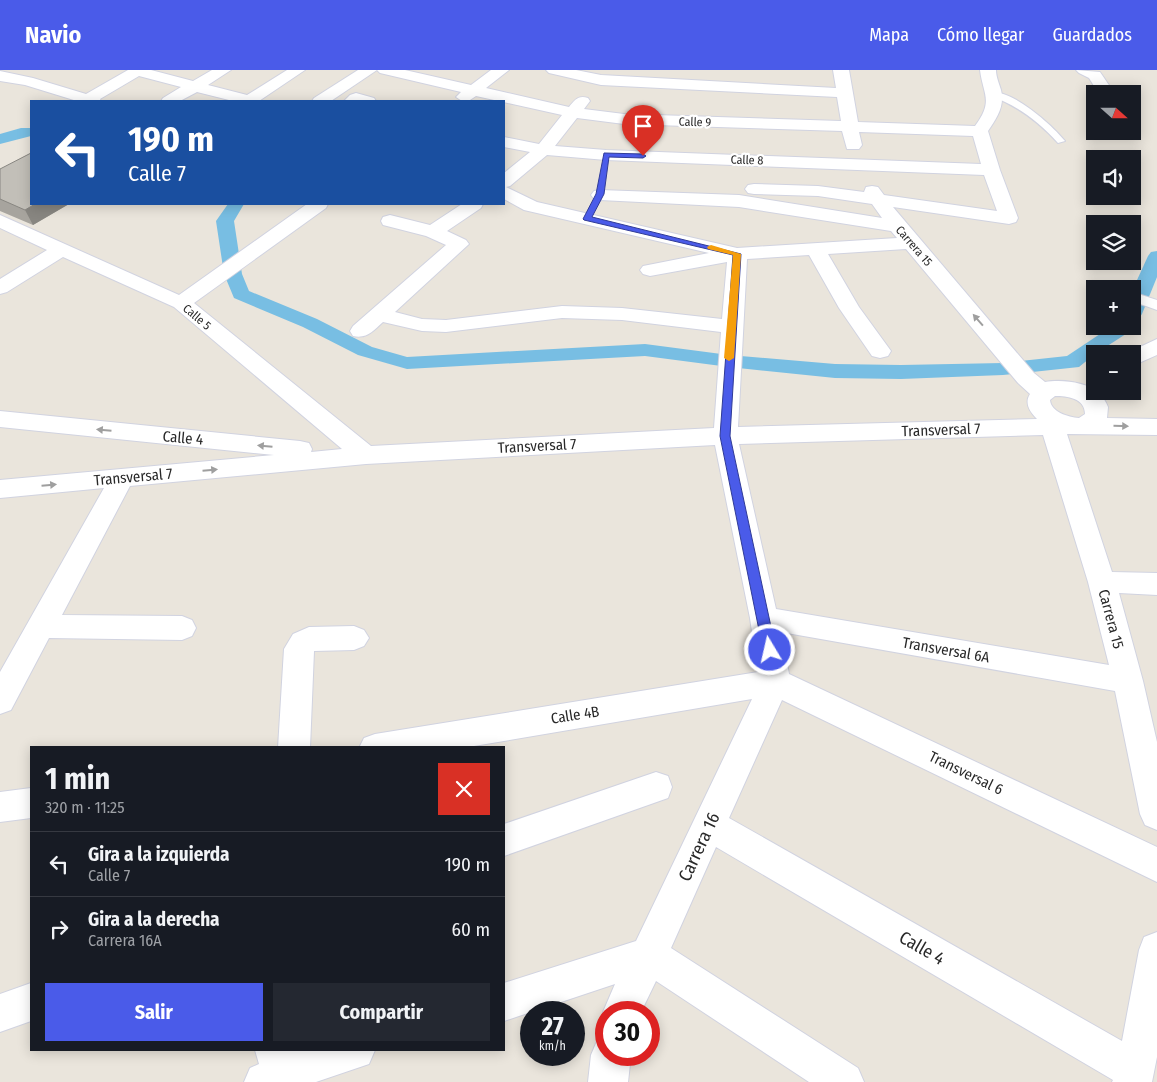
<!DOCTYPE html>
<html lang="es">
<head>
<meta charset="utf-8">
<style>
  :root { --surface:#171b24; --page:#242831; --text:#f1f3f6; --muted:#9ea1a6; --line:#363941; --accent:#4a5be9 }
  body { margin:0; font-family:"Fira Sans Condensed",sans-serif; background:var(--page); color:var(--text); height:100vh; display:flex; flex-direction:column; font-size:19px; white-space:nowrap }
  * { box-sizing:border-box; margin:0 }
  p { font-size:16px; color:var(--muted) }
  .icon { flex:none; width:28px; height:28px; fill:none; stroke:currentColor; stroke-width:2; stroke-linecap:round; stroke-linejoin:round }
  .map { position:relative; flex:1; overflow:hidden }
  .side { position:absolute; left:30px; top:676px; width:475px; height:305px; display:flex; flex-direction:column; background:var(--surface); border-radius:0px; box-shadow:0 2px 12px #0003 }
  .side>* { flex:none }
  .guide { position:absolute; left:30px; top:30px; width:475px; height:105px; border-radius:0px; box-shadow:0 2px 12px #0003; background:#1a4fa0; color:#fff; overflow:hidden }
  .needle { width:32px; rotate:111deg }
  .controls { position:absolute; left:1086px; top:15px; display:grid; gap:10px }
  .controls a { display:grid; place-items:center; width:55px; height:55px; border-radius:0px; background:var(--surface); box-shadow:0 2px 12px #0003; font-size:25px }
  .speed { position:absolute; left:520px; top:931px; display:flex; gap:10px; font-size:25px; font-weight:700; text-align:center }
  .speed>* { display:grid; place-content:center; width:65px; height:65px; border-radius:50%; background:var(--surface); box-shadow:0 2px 12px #0003; line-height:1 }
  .speed small { font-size:12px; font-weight:400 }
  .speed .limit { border:8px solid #d22; background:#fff; color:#111 }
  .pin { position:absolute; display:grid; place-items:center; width:42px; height:42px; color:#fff; margin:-51px -21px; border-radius:50% 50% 50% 0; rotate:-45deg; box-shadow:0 0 5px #0007 }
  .pin .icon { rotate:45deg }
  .me { position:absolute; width:55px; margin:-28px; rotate:351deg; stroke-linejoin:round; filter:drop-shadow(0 0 4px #0008) }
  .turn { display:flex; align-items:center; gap:18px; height:105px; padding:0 15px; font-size:22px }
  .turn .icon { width:65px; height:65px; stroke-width:2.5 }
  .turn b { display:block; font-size:35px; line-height:42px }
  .round { display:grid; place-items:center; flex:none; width:52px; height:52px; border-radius:0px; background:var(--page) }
  .headline { display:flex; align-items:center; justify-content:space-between; height:85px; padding:0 15px }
  h1 { font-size:30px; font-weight:700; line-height:38px }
  .cta { display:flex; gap:10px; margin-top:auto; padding:10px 15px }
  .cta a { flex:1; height:58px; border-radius:0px; background:var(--accent); color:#fff; font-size:20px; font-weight:700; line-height:58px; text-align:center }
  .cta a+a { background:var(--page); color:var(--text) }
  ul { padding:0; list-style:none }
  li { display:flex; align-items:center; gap:15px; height:65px; padding:0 15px; border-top:1px solid var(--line) }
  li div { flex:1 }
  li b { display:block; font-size:19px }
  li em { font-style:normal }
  header { display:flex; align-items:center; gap:30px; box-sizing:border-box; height:70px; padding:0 25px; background:var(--accent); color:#fff }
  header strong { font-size:24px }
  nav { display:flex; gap:28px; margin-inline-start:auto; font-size:18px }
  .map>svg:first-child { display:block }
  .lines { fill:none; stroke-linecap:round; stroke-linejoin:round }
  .canal { fill:#78bee3; fill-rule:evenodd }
  .service-casing { stroke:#d1d3e0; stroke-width:2 }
  .pedestrian-casing { stroke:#d1d3e0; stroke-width:2 }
  .minor-casing { stroke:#d1d3e0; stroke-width:2 }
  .service { fill:#fff; fill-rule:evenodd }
  .pedestrian { fill:#fff; fill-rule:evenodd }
  .minor { fill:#fff; fill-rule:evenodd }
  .wall { fill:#a7a49e }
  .shaded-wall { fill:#888681 }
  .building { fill:#c2bfb8; stroke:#888681 }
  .oneway { fill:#9f9f9f }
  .route { fill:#4a5be9; stroke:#303b97 }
  .slow { fill:#f59e0b }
  .labels { text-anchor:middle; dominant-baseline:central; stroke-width:4.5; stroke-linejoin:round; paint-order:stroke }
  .far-street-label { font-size:12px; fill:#292929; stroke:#fff }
  .street-label { font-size:15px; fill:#292929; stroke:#fff }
  .near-street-label { font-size:18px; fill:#292929; stroke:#fff }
</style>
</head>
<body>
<header>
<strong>Navio</strong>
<nav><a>Mapa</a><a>Cómo llegar</a><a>Guardados</a></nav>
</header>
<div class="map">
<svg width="1157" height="1012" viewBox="0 0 1157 1012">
  <rect width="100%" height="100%" fill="#eae5dc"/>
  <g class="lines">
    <g class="canal">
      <polygon points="21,58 31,58 31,66 0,74 0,64"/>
      <polygon points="228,134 244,134 234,151 242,204 249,221 317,249 372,277 407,287 645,274 729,285 835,294 901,295 1003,293 1067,286 1112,256 1132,256 1132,253 1135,256 1132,260 1095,284 1079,297 1003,305 901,309 835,308 729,297 645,286 407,299 358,285 303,257 234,228 224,204 216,151"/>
      <polygon points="1157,181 1157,207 1142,244 1139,248 1132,250 1132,221 1148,186 1151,182"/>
    </g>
    <g class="service-casing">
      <path id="service" d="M991,22C1013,20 1052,55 1065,71L1058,73C1038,51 1018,36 991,26Z"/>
    </g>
    <g class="pedestrian-casing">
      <g id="pedestrian">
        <polygon points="1094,214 1102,216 1104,219 1095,219 1095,223 1089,221 1087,218 1089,215"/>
        <polygon points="1132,222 1157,230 1157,240 1132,231"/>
      </g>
    </g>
    <g class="minor-casing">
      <g id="minor">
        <polygon points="128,0 151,0 193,11 212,0 231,0 208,15 247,25 287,0 305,0 259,31 233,31 197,22 180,31 161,31 163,28 181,17 139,6 100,29 101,31 77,31 25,15 0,11 0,1 33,8 86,24"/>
        <polygon points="358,0 377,0 331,31 312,31 314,28"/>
        <path d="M377,0H405L471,15L491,0H509L486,18L569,37C575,30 578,25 588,28L590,31L584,39L624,44L841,51L837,27L601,15L549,3L546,0H576L601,5L836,18L833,0H849L858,52L975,56C994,31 983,25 980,0H996C996,7 999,13 1001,20C1005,36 997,48 988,61L1000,100L1018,148L1016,152L1009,154L893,137L1034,303L1045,312C1061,309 1087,312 1099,323C1103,327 1106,332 1108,337L1107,348L1157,349V365L1067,364L1112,502L1157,503V525L1119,523L1143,611L1157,672V760L1145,755L1140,744L1115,621L781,562L789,604L1157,777V812L782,630L729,748L1122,971L1139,880L1144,867L1157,862V987L1152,1012H1112L1113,1010L716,777L671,878L858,998L864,1012H809L656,911L641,942H606V950L603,942L615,914L504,951V913L636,871L752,629L462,678H359L364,668L375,664L758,602L750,548L715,375L366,394L130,416L62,545L182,546L192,550L196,558L192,566L182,570L49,568L11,640L0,644V602L104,418L0,428V410L274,385L0,357V341L300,371L309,373L312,379L311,382L342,379L174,237L63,187L7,222L0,224V209L47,180L0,158V145L179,225L307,134H328L326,138L194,233L371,376L714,358L721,262L622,250L562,248L446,262L422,261L383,252C373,261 367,269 353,266L350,261L353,256L446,175L426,166L383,155L381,151L383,147L390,145L430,155L462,134H483L481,138L447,161L466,170L469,174L395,242L422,249L446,250L562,236L622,238L722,249L727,192L650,206L643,204L640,200L643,196L709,183L524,140L504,129V103L530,82L504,77V67L539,74L562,45L476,26L470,30L462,31L456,27L461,22L380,3ZM577,48L624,54L842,61L847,79H859L862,75L859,62L973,66L981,94L606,80L555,76ZM547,85L606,90L984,105L997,141L884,125L878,117L872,116L866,117L864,122L818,116L754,114L748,115L745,119L748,123L754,124L818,126L872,134L882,148L739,125L600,120L594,121L591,125L594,129L600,130L739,137L891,161L897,168L737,178L537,132L506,117L510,116ZM906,179L1018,313L1030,324C1024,333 1030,342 1037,349L738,357L747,189L809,185L839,238L872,286L880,288L888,286L891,281L859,237L828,184ZM1055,326C1067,326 1085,328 1085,344L1079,348C1068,347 1051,342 1050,330ZM1043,365L1088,512L1109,595L776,539L739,374Z"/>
        <polygon points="1076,0 1100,2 1115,24 1099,24 1089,8 1079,3"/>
        <polygon points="356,23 374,28 376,31 344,31 350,25"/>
        <polygon points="1157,269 1157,285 1132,296 1132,284 1125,284"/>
        <polygon points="354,556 364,560 369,568 364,576 354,580 314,581 310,678 278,678 284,579 293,564 309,557"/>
        <polygon points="656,702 668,706 672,717 668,728 504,786 504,754"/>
        <polygon points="31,718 31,748 0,752 0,722"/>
        <polygon points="31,913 31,951 0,962 0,924"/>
        <polygon points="606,967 606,985 631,985 628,1012 588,1012 591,985 597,971"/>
        <polygon points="255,980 375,980 369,994 316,1012 244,1012 250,998 259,994"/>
      </g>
    </g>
    <use href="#service" class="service"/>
    <use href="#pedestrian" class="pedestrian"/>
    <use href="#minor" class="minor"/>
  </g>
  <polygon class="wall" points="0,99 31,134 69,134 33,155 0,141"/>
  <polygon class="shaded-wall" points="35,134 69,134 33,155 25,140"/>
  <polygon class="building" points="31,83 31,134 35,134 25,140 0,129 0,99"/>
  <defs><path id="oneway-solid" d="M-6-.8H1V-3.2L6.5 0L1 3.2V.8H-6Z" transform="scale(1.25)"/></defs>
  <g class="oneway">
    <use href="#oneway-solid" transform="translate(978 250) rotate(-131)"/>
    <use href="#oneway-solid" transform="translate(1121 356) rotate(1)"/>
    <use href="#oneway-solid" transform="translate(104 360) rotate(-175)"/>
    <use href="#oneway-solid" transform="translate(265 376) rotate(-175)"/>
    <use href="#oneway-solid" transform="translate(210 400) rotate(-5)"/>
    <use href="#oneway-solid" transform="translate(49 415) rotate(-5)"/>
  </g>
  <polygon class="route" points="604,83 643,84 646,86 643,88 609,87 604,124 592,147 741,184 730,366 776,580 774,584 765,584 763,580 720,366 733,185 584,150 583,149 596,124"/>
  <polygon class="slow" points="711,175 741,184 734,288 729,291 724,288 733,185 708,179 707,177"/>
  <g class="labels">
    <g class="far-street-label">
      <text transform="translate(695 52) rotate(2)">Calle 9</text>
      <text transform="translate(747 90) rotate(2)">Calle 8</text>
      <text transform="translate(914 176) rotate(49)">Carrera 15</text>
      <text transform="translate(197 247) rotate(40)">Calle 5</text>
    </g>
    <g class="street-label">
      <text transform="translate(941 360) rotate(-2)">Transversal 7</text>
      <text transform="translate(183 368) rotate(5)">Calle 4</text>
      <text transform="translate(537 376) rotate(-3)">Transversal 7</text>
      <text transform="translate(133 407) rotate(-5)">Transversal 7</text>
      <text transform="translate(1111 549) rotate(75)">Carrera 15</text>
      <text transform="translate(946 580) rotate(10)">Transversal 6A</text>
      <text transform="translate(575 645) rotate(-9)">Calle 4B</text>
      <text transform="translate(966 703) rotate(26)">Transversal 6</text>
    </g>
    <g class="near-street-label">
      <text transform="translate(699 777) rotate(-65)">Carrera 16</text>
      <text transform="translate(922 878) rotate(30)">Calle 4</text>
    </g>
  </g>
</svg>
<div class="controls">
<a><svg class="needle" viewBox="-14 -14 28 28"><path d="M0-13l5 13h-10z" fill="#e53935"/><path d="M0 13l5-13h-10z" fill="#9ea1a6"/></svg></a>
<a><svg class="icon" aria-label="sound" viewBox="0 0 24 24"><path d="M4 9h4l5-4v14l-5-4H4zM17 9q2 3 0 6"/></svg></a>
<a><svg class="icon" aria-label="layers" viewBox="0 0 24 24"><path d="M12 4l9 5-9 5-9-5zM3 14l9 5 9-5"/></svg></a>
<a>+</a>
<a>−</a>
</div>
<div class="speed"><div>27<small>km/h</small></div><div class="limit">30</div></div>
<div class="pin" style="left:643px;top:86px;background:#d93025"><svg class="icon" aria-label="arrive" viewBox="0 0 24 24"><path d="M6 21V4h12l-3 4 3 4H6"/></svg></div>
<svg class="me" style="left:770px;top:580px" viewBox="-20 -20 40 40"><circle r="17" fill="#4a5be9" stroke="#fff" stroke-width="3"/><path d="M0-11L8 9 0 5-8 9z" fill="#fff"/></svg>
<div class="guide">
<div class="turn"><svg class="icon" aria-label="left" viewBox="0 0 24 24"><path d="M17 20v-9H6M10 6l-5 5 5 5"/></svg><div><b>190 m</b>Calle 7</div></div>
</div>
<section class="side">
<div class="headline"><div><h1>1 min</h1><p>320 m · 11:25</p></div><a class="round" style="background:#d93025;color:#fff"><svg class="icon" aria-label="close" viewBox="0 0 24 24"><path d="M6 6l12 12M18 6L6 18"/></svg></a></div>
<ul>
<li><svg class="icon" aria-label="left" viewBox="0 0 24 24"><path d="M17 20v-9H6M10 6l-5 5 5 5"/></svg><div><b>Gira a la izquierda</b><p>Calle 7</p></div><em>190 m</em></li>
<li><svg class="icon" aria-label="right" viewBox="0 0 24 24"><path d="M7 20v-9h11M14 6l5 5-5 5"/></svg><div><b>Gira a la derecha</b><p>Carrera 16A</p></div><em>60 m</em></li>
</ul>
<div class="cta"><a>Salir</a><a>Compartir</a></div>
</section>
</div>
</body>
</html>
